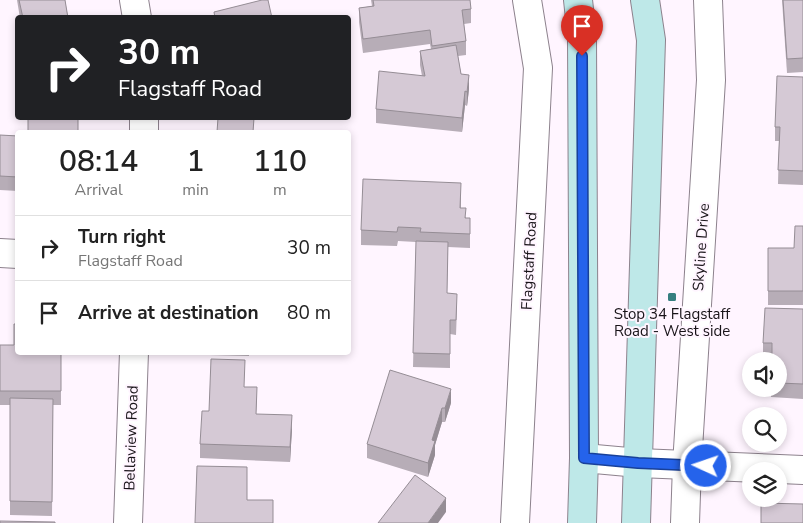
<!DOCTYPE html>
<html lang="en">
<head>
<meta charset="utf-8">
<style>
  :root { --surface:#fff; --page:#f2f2f2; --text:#222; --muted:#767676; --line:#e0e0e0 }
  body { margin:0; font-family:"Nunito Sans",sans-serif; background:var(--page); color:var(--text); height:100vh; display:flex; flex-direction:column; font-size:19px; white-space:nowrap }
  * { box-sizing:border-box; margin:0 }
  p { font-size:16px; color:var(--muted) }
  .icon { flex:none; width:28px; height:28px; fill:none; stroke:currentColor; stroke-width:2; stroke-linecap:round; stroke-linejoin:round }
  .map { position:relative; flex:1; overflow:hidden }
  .sheet { position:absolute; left:15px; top:130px; width:336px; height:225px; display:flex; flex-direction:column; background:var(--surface); border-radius:5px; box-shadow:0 2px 8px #0003 }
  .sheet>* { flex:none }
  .top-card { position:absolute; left:15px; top:15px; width:336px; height:105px; border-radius:5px; box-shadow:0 2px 8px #0003; background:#202124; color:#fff; overflow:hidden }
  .fabs { position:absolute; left:742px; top:352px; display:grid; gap:10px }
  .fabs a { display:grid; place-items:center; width:45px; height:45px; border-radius:50%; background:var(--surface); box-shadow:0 2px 8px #0003; font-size:25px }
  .pin { position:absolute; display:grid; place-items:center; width:42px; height:42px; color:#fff; margin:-51px -21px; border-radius:50% 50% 50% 0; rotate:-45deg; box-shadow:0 0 5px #0007 }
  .pin .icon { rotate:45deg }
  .me { position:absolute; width:55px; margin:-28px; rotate:273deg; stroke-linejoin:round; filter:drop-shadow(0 0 4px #0008) }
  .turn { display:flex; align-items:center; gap:18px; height:105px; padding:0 20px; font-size:22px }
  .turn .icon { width:65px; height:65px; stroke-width:2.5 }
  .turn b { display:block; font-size:35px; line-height:42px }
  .eta { display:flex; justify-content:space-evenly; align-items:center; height:85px; text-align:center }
  .eta b { font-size:30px; font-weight:600; line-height:35px }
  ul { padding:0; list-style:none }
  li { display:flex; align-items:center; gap:15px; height:65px; padding:0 20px; border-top:1px solid var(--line) }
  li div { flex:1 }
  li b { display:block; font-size:19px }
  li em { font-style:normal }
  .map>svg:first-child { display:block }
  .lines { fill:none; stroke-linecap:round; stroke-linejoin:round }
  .minor-casing { stroke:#8d828d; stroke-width:30 }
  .secondary-casing { stroke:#8d828d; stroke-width:30 }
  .minor { stroke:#fff; stroke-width:28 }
  .secondary { stroke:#bee8e8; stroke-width:28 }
  .wall { fill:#b7adb7 }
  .shaded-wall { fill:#958d95 }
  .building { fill:#d5c9d5; stroke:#958d95 }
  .route-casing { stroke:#184099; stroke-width:12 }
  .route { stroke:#2563eb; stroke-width:9 }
  .poi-dot { fill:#367f80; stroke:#fff5ff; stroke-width:2 }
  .labels { text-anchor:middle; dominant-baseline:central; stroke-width:4; stroke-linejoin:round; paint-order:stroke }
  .street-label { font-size:15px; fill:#181318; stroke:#fff5ff }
  .poi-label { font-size:15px; fill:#181318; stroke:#fff5ff }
</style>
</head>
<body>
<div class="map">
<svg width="803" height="523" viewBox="0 0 803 523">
  <rect width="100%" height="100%" fill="#fff5ff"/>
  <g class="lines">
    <g class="minor-casing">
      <g id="minor">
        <polyline points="134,0 137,18"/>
        <polyline points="144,132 144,118"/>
        <polyline points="0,253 18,254"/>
        <polyline points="584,458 639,463 803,470"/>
        <polyline points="128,523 134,352"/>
        <polyline points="515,523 538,68 527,0"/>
        <polyline points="685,523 687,465 711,80 708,0"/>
      </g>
    </g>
    <g class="secondary-casing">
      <g id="secondary">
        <polyline points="578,0 582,37 584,458 582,523"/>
        <polyline points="636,523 651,40 645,0"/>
      </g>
    </g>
    <use href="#minor" class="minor"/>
    <use href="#secondary" class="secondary"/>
  </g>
  <g class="wall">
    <polygon points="17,0 65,0 68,18 20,18"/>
    <polygon points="371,0 470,0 471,9 471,23 464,24 466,41 466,55 458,56 461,74 469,89 467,106 465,105 462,132 376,123 376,109 422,76 420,65 420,51 431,49 430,44 363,53 359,22 359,8 372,6"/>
    <polygon points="782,0 803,0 803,72 787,73"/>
    <polygon points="803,77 803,185 778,184 779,141 775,141 775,127"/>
    <polygon points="0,135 18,136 18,191 0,190"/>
    <polygon points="461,197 461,208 466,218 470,232 470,248 448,247 447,293 457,308 456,335 450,334 450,368 413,367 416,242 398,241 397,246 361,245 361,230"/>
    <polygon points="803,226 803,305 768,305 768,248 794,248"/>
    <polygon points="803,309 803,399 771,397 771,389 779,389 779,361 772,357 763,357 763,343"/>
    <polygon points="0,345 18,352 61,352 61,405 53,405 52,516 10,515 10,405 0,405"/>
    <polygon points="209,352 249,352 249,356 209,355"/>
    <polygon points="245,387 257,401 256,414 292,429 290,462 200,458 200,444 209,411"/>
    <polygon points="451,403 445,422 442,422 435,445 435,455 428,477 367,458 367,444"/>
  </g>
  <g class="shaded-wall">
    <polygon points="469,75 469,89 467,106 467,92"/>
    <polygon points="465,91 465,105 462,132 462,118"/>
    <polygon points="451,389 451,403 445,422 445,408"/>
    <polygon points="442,408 442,422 435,445 435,455 428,477 428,463 432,440"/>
    <polygon points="292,415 292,429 290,462 290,447"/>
    <polygon points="446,498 446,512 438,523 428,523"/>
  </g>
  <g class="building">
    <polygon points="19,0 65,0 68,18 23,18"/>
    <polygon points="262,0 268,0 272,18 215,18 214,12"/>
    <polygon points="373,0 470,0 471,9 462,10 466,41 432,46 430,30 363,39 359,8 374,6"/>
    <polygon points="783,0 803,0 803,58 787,59"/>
    <polygon points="456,45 461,74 469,75 467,92 465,91 462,118 376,109 379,71 425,76 420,51"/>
    <polygon points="777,76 803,77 803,171 778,170 780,127 775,127"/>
    <rect x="28" y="118" width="50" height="14"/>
    <polygon points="218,118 254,118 253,132 217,132"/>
    <polygon points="0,135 18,136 18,177 0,176"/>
    <polygon points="363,179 461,183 460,208 466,208 465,218 470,218 470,234 420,232 421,228 398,227 397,232 361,230"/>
    <polygon points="795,226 803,226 803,291 768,291 768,248 794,248"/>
    <polygon points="416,241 448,242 447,293 457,294 456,320 450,320 450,354 413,353"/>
    <polygon points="765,308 803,309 803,384 779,383 779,361 772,361 772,343 763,343"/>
    <polygon points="14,324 18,324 18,352 61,352 61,391 0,391 0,345 14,345"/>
    <polygon points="211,359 245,360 244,387 257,387 256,414 292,415 290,447 200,444 202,411 209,411"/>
    <polygon points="390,370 451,389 445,408 442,408 432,440 435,441 428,463 367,444"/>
    <polygon points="10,398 53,399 52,502 10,501"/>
    <polygon points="197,466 247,467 247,500 273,500 273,523 195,523"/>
    <polygon points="415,475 446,498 428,523 378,523"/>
    <polygon points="761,503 803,504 803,523 761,523"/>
    <polygon points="0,521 55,522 55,523 0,523"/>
  </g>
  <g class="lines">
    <g class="route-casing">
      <polyline id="route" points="582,56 584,458 638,463 706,466"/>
    </g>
    <use href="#route" class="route"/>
  </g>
  <rect class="poi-dot" x="667" y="292" width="10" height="10" rx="2.5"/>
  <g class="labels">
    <g class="street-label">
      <text transform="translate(701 247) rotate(-86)">Skyline Drive</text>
      <text transform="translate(529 261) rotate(-87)">Flagstaff Road</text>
      <text transform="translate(131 438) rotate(-88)">Bellaview Road</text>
    </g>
    <g class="poi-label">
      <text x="672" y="314">Stop 34 Flagstaff<tspan x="672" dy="17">Road - West side</tspan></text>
    </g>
  </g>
</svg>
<div class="fabs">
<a><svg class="icon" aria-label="sound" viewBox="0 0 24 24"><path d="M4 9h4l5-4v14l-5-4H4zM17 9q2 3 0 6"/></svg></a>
<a><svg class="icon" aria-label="search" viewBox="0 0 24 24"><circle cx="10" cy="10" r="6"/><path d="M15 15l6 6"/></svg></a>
<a><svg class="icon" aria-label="layers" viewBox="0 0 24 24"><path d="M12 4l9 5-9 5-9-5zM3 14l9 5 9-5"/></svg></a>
</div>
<div class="pin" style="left:582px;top:56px;background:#d93025"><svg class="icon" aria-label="arrive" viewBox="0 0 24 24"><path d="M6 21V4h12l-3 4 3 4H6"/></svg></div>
<svg class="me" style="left:706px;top:466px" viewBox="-20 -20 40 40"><circle r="17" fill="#2563eb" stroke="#fff" stroke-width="3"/><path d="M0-11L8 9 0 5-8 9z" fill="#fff"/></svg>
<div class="top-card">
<div class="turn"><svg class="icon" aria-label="right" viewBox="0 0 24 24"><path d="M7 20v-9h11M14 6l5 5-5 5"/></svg><div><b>30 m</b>Flagstaff Road</div></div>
</div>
<section class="sheet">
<div class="eta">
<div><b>08:14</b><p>Arrival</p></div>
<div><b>1</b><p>min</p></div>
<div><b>110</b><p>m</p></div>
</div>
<ul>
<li><svg class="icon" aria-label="right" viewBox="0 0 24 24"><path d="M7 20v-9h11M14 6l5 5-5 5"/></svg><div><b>Turn right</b><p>Flagstaff Road</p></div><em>30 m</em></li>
<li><svg class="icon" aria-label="arrive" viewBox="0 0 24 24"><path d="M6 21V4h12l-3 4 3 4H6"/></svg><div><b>Arrive at destination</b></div><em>80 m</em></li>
</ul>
</section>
</div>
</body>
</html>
